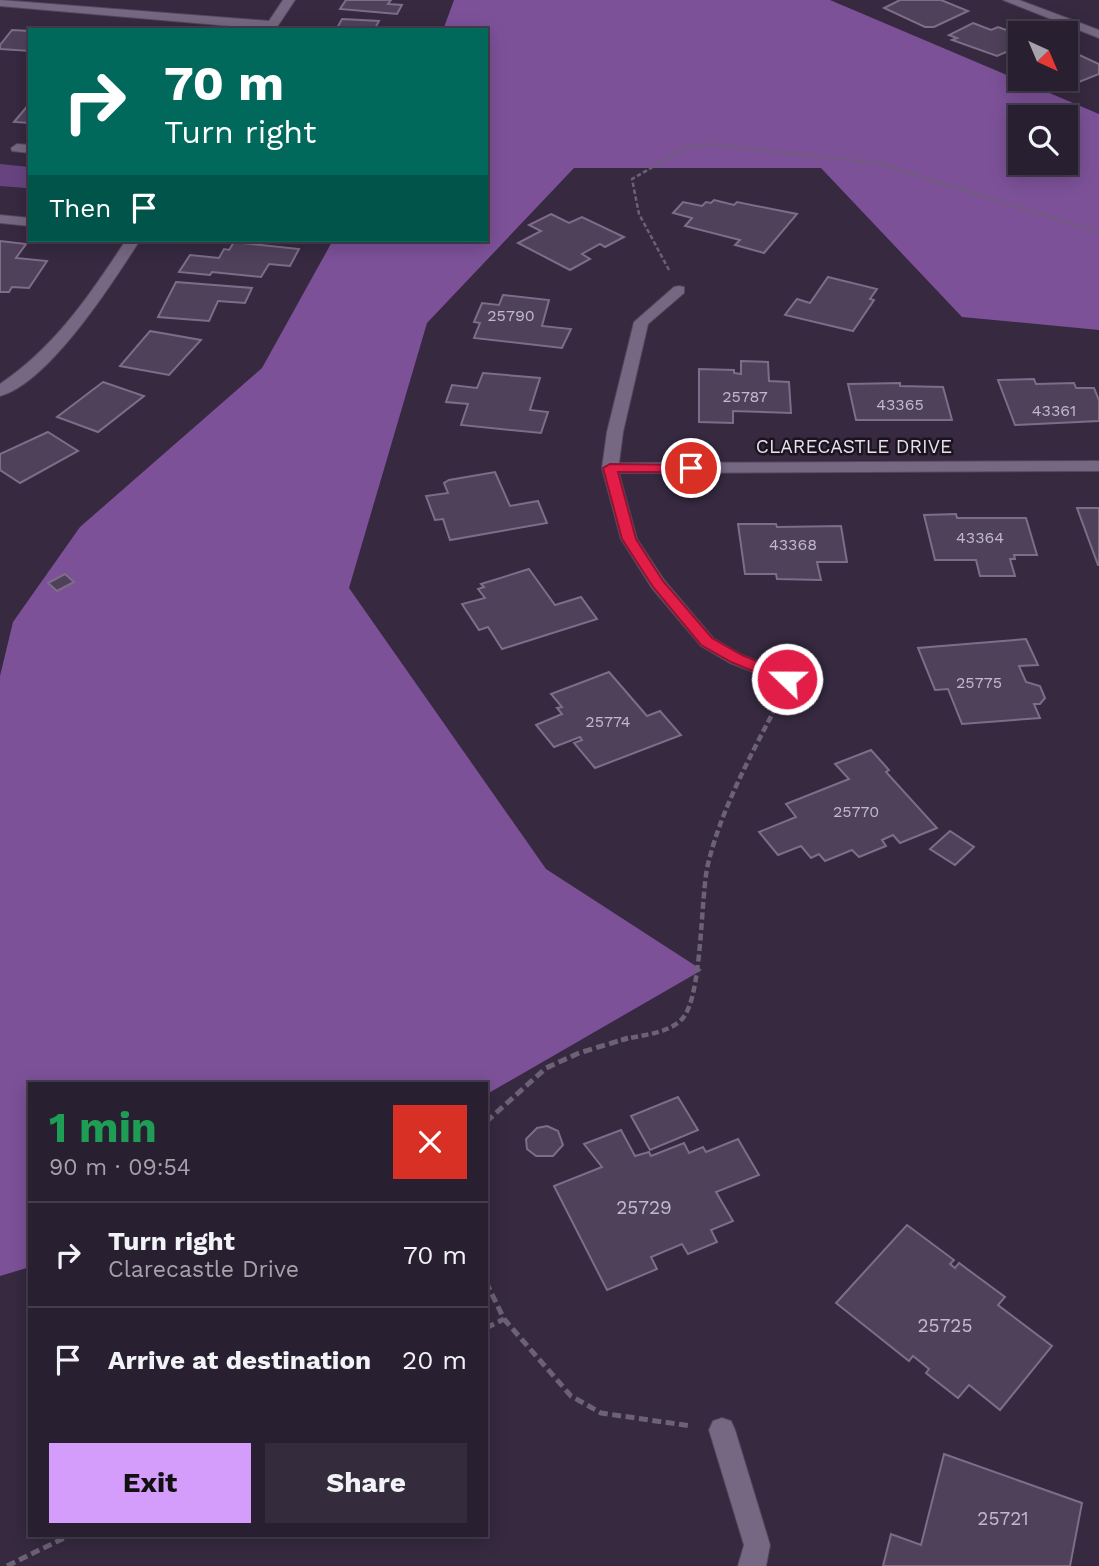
<!DOCTYPE html>
<html lang="en">
<head>
<meta charset="utf-8">
<style>
  :root { --surface:#281f30; --page:#342c3c; --text:#f1f3f6; --muted:#a5a2ab; --line:#443d4c; --accent:#d49cfb }
  body { margin:0; font-family:"Work Sans",sans-serif; background:var(--page); color:var(--text); height:100vh; display:flex; flex-direction:column; font-size:26px; white-space:nowrap }
  * { box-sizing:border-box; margin:0 }
  p { font-size:23px; color:var(--muted) }
  .icon { flex:none; width:38px; height:38px; fill:none; stroke:currentColor; stroke-width:2; stroke-linecap:round; stroke-linejoin:round }
  .map { position:relative; flex:1; overflow:hidden }
  .side { position:absolute; left:28px; top:1082px; width:460px; height:455px; display:flex; flex-direction:column; background:var(--surface); border-radius:0px; box-shadow:0 4px 18px #0003,0 0 0 2px var(--line) }
  .side>* { flex:none }
  .hud { position:absolute; left:28px; top:28px; width:460px; height:214px; border-radius:0px; box-shadow:0 4px 18px #0003,0 0 0 2px var(--line); background:#00695c; color:#fff; overflow:hidden }
  .needle { width:46px; rotate:136deg }
  .fabs { position:absolute; left:1008px; top:21px; display:grid; gap:14px }
  .fabs a { display:grid; place-items:center; width:70px; height:70px; border-radius:0px; background:var(--surface); box-shadow:0 4px 18px #0003,0 0 0 2px var(--line); font-size:35px }
  .pin { position:absolute; display:grid; place-items:center; width:60px; height:60px; color:#fff; margin:-30px; border:4px solid #fff; border-radius:50%; box-shadow:0 2px 7px #0007 }
  .me { position:absolute; width:77px; margin:-38px; rotate:292deg; stroke-linejoin:round; filter:drop-shadow(0 0 5px #0008) }
  .turn { display:flex; align-items:center; gap:24px; height:147px; padding:0 21px; font-size:32px }
  .turn .icon { width:91px; height:91px; stroke-width:2.5 }
  .turn b { display:block; font-size:49px; line-height:60px }
  .then { display:flex; align-items:center; height:66px; padding:0 21px; background:#0003; gap:14px; font-size:26px }
  .round { display:grid; place-items:center; flex:none; width:74px; height:74px; border-radius:0px; background:var(--page) }
  .head { display:flex; align-items:center; justify-content:space-between; height:119px; padding:0 21px }
  h1 { font-size:42px; font-weight:700; line-height:52px; color:#1e9e55 }
  .button { display:flex; gap:14px; margin-top:auto; padding:14px 21px }
  .button a { flex:1; height:80px; border-radius:0px; background:var(--accent); color:#111; font-size:28px; font-weight:700; line-height:80px; text-align:center }
  .button a+a { background:var(--page); color:var(--text) }
  ul { padding:0; list-style:none }
  li { display:flex; align-items:center; gap:21px; height:105px; padding:0 21px; border-top:2px solid var(--line) }
  li div { flex:1 }
  li b { display:block; font-size:26px }
  li em { font-style:normal }
  .map>svg:first-child { display:block }
  .green { fill:#674480 }
  .forest { fill:#7c5198; fill-rule:evenodd }
  .building { fill:#50415b; stroke:#7d6d89; stroke-width:2 }
  .lines { fill:none; stroke-linecap:round; stroke-linejoin:round }
  .minor-casing { stroke:#53475b; stroke-width:2 }
  .path-far2 { stroke:#6d6176; stroke-width:2.5; stroke-dasharray:4.5 2.5; stroke-linecap:butt }
  .path-far1 { stroke:#6d6176; stroke-width:4.5; stroke-dasharray:7 3.5; stroke-linecap:butt }
  .path { stroke:#6d6176; stroke-width:5; stroke-dasharray:9 4.5; stroke-linecap:butt }
  .minor { fill:#766782; fill-rule:evenodd }
  .route { fill:#e11d48; stroke:#92132f; stroke-width:2 }
  .labels { text-anchor:middle; dominant-baseline:central; stroke-width:5; stroke-linejoin:round; paint-order:stroke }
  .number-label { font-size:16px; fill:#c2b8ca }
  .street-label { font-size:19px; fill:#e8e0ef; stroke:#1b141f }
  .near-number-label { font-size:19px; fill:#c2b8ca }
</style>
</head>
<body>
<div class="map">
<svg width="1099" height="1566" viewBox="0 0 1099 1566">
  <rect width="100%" height="100%" fill="#362940"/>
  <polygon class="green" points="0,164 30,167 30,183 26,188 0,186"/>
  <path class="forest" d="M454,0H830L1099,114V330L962,317L821,168H574L427,323L349,588L546,869L702,970L487,1094L486,1083H30V1267L0,1276V676L13,622L80,527L262,368L333,240H486V30H443ZM1020,117H1066V163H1020Z"/>
  <g class="building">
    <polygon points="346,0 391,0 388,4 402,5 397,14 340,9"/>
    <polygon points="900,0 941,0 968,11 934,27 925,27 884,8"/>
    <polygon points="342,19 379,21 374,30 336,30"/>
    <polygon points="973,23 991,30 998,27 1012,32 1020,37 1020,46 997,56 952,40 957,38 949,35"/>
    <polygon points="12,30 30,31 30,51 0,49 0,45"/>
    <polygon points="1075,53 1099,64 1099,74 1079,82 1066,78 1066,55"/>
    <polygon points="30,103 30,123 14,122"/>
    <polygon points="714,200 734,205 737,202 797,214 764,253 735,245 740,240 685,226 692,218 673,213 683,202 702,206 706,202 711,203"/>
    <polygon points="551,214 569,223 582,217 624,237 605,247 600,244 582,254 590,259 570,270 518,243 541,231 529,225"/>
    <polygon points="0,241 26,244 16,258 47,261 29,288 12,287 9,292 0,292"/>
    <polygon points="234,242 299,249 290,266 269,264 261,277 212,272 210,275 179,272 190,255 219,258 224,249 229,250"/>
    <polygon points="828,277 877,289 870,299 874,300 853,331 785,315 797,299 810,303"/>
    <polygon points="176,282 252,288 245,303 218,301 209,321 158,317"/>
    <polygon points="503,295 549,300 542,326 571,329 562,348 474,338 480,323 474,322 482,303 499,305"/>
    <polygon points="150,331 201,340 169,375 120,366"/>
    <polygon points="741,361 768,362 769,381 789,382 791,413 733,411 733,423 699,422 699,369 734,370 734,373 741,374"/>
    <polygon points="483,373 540,378 530,410 548,412 541,433 461,425 468,404 446,402 452,385 477,388"/>
    <polygon points="1034,379 1036,384 1074,383 1076,388 1094,388 1099,400 1099,421 1015,425 998,380"/>
    <polygon points="103,382 144,396 98,432 57,417"/>
    <polygon points="900,383 900,386 943,387 952,420 856,420 848,384"/>
    <polygon points="48,432 78,451 20,483 0,470 0,454"/>
    <polygon points="495,472 510,506 538,501 547,523 450,540 443,519 435,520 426,496 448,493 444,483 449,480"/>
    <polygon points="1077,508 1099,508 1099,565 1098,565"/>
    <polygon points="956,514 957,518 1026,518 1037,555 1014,555 1015,559 1010,559 1015,576 980,576 976,560 935,560 924,515"/>
    <polygon points="738,524 776,524 777,527 841,526 847,562 817,562 821,580 777,579 776,574 745,574"/>
    <polygon points="529,569 555,605 581,597 597,619 502,649 488,627 479,630 462,604 485,598 478,589 484,587 481,584"/>
    <polygon points="65,574 74,582 57,591 48,583"/>
    <polygon points="1026,639 1038,665 1019,666 1026,682 1040,686 1045,698 1040,704 1034,704 1040,718 962,724 948,689 935,690 918,648"/>
    <polygon points="609,672 647,716 660,711 681,735 595,768 574,743 582,740 580,737 554,747 536,725 562,714 557,708 562,707 551,694"/>
    <polygon points="871,750 889,770 886,772 937,828 900,843 893,835 882,840 886,846 859,857 852,850 825,861 819,854 811,858 801,846 778,855 759,832 796,817 786,804 849,779 835,764"/>
    <polygon points="950,831 974,847 955,865 930,849"/>
    <polygon points="678,1097 698,1130 650,1150 631,1116"/>
    <polygon points="547,1126 558,1131 563,1145 553,1156 536,1156 527,1149 526,1139 537,1128"/>
    <polygon points="621,1130 635,1156 649,1152 651,1156 684,1143 689,1153 703,1147 706,1152 738,1139 759,1175 716,1192 733,1221 711,1230 717,1242 688,1254 682,1244 651,1257 657,1269 607,1290 554,1186 602,1167 584,1144"/>
    <polygon points="907,1225 954,1260 950,1264 955,1268 959,1263 1005,1297 998,1305 1052,1346 1000,1410 969,1385 958,1398 926,1373 929,1369 913,1356 909,1361 836,1303"/>
    <polygon points="944,1454 1082,1503 1070,1566 883,1566 891,1534 921,1545"/>
  </g>
  <g class="lines">
    <g class="minor-casing">
      <g id="minor">
        <polygon points="0,0 269,21 283,0 295,0 275,30 0,6"/>
        <polygon points="1003,0 1019,0 1099,30 1099,38"/>
        <polygon points="17,144 30,145 30,153 12,151 11,148"/>
        <polygon points="0,215 30,218 30,226 0,223"/>
        <path d="M126,240H140C113,282 49,383 0,396V384C55,347 90,295 126,240Z"/>
        <polygon points="679,286 684,287 684,293 648,324 623,432 619,463 1099,461 1099,471 619,473 637,539 664,580 713,638 742,655 793,675 796,679 793,683 787,685 730,663 701,646 652,588 621,539 602,468 607,432 634,322 674,287"/>
        <polygon points="722,1418 731,1421 735,1430 770,1545 766,1566 738,1566 744,1545 709,1430 713,1421"/>
      </g>
    </g>
    <polyline class="path-far2" points="669,270 639,214 632,179 687,147 707,144 877,163 1099,232"/>
    <path class="path-far1" d="M621,1040C640,1035 667,1034 681,1020C703,1000 700,897 708,864C722,807 751,755 778,703"/>
    <g class="path">
      <polyline points="486,1122 546,1068 579,1053 628,1038"/>
      <polyline points="486,1282 504,1319 571,1396 601,1413 691,1426"/>
      <polyline points="486,1328 504,1319"/>
      <polyline points="7,1566 70,1535"/>
    </g>
    <use href="#minor" class="minor"/>
  </g>
  <polygon class="route" points="610,464 696,465 698,468 691,472 618,472 636,539 663,581 712,638 742,655 792,676 795,679 792,683 782,683 731,662 701,645 653,587 622,539 603,468"/>
  <g class="labels">
    <g class="number-label">
      <text x="511" y="315">25790</text>
      <text x="745" y="396">25787</text>
      <text x="900" y="404">43365</text>
      <text x="1054" y="410">43361</text>
      <text x="980" y="537">43364</text>
      <text x="793" y="544">43368</text>
      <text x="979" y="682">25775</text>
      <text x="608" y="721">25774</text>
      <text x="856" y="811">25770</text>
    </g>
    <g class="street-label">
      <text x="854" y="446">CLARECASTLE DRIVE</text>
    </g>
    <g class="near-number-label">
      <text x="644" y="1207">25729</text>
      <text x="945" y="1325">25725</text>
      <text x="1003" y="1518">25721</text>
    </g>
  </g>
</svg>
<div class="fabs">
<a><svg class="needle" viewBox="-14 -14 28 28"><path d="M0-13l5 13h-10z" fill="#e53935"/><path d="M0 13l5-13h-10z" fill="#a5a2ab"/></svg></a>
<a><svg class="icon" aria-label="search" viewBox="0 0 24 24"><circle cx="10" cy="10" r="6"/><path d="M15 15l6 6"/></svg></a>
</div>
<div class="pin" style="left:691px;top:468px;background:#d93025"><svg class="icon" aria-label="arrive" viewBox="0 0 24 24"><path d="M6 21V4h12l-3 4 3 4H6"/></svg></div>
<svg class="me" style="left:787px;top:679px" viewBox="-20 -20 40 40"><circle r="17" fill="#e11d48" stroke="#fff" stroke-width="3"/><path d="M0-11L8 9 0 5-8 9z" fill="#fff"/></svg>
<div class="hud">
<div class="turn"><svg class="icon" aria-label="right" viewBox="0 0 24 24"><path d="M7 20v-9h11M14 6l5 5-5 5"/></svg><div><b>70 m</b>Turn right</div></div>
<div class="then">Then<svg class="icon" aria-label="arrive" viewBox="0 0 24 24"><path d="M6 21V4h12l-3 4 3 4H6"/></svg></div>
</div>
<section class="side">
<div class="head"><div><h1>1 min</h1><p>90 m · 09:54</p></div><a class="round" style="background:#d93025;color:#fff"><svg class="icon" aria-label="close" viewBox="0 0 24 24"><path d="M6 6l12 12M18 6L6 18"/></svg></a></div>
<ul>
<li><svg class="icon" aria-label="right" viewBox="0 0 24 24"><path d="M7 20v-9h11M14 6l5 5-5 5"/></svg><div><b>Turn right</b><p>Clarecastle Drive</p></div><em>70 m</em></li>
<li><svg class="icon" aria-label="arrive" viewBox="0 0 24 24"><path d="M6 21V4h12l-3 4 3 4H6"/></svg><div><b>Arrive at destination</b></div><em>20 m</em></li>
</ul>
<div class="button"><a>Exit</a><a>Share</a></div>
</section>
</div>
</body>
</html>
